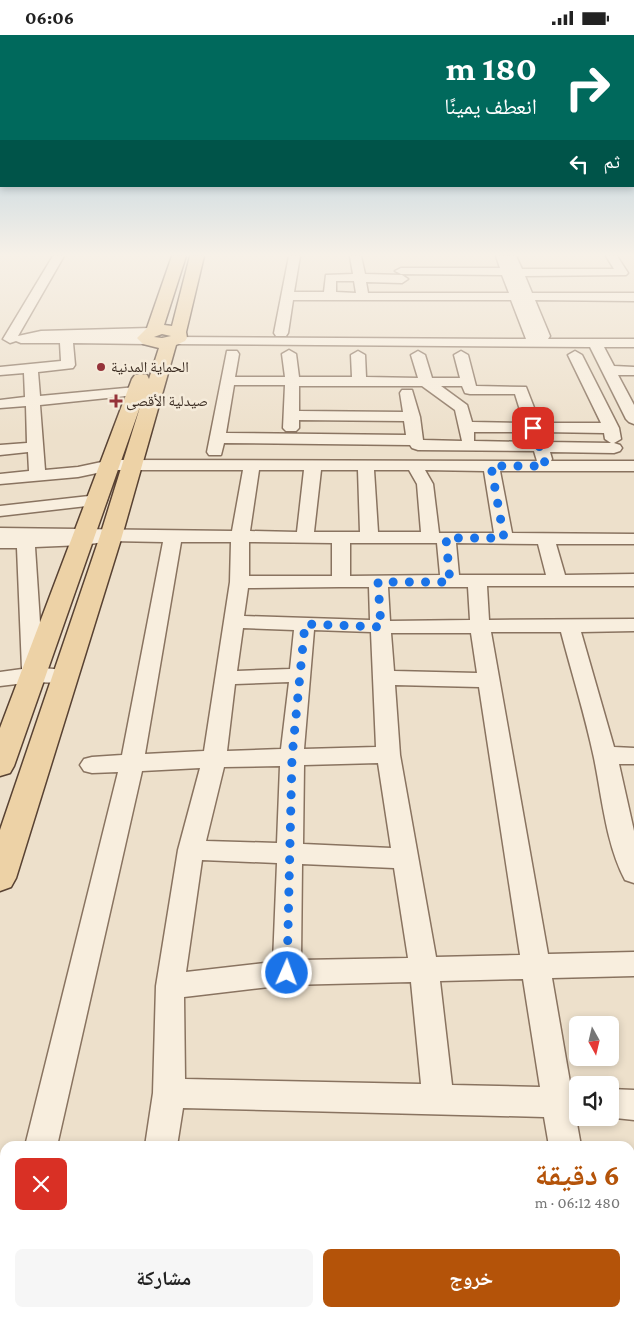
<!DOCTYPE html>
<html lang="ar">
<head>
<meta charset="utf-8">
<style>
  :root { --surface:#fff; --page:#f6f6f6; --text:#222; --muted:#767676; --accent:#b45309 }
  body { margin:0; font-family:"Crimson Pro","Noto Naskh Arabic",serif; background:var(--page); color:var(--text); direction:rtl; height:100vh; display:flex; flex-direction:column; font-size:19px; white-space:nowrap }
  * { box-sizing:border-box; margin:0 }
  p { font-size:16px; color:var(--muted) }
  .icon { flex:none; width:28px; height:28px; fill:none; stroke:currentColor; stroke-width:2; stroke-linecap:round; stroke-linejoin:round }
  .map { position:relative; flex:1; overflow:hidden; direction:ltr }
  .side { position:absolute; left:0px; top:1106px; width:635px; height:176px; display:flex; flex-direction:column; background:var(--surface); border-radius:15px 15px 0 0; box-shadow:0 2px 8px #0003; direction:rtl }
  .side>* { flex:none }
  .banner { position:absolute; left:0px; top:0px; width:635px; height:152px; box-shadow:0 2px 8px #0003; direction:rtl; background:#00695c; color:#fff; overflow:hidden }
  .needle { width:32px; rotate:172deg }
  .controls { position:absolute; left:569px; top:981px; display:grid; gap:10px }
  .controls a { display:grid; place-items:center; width:50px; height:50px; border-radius:8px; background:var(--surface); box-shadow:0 2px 8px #0003; font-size:25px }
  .pin { position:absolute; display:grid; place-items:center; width:42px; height:42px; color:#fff; margin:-21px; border-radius:10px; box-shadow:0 2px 8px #0006 }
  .me { position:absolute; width:55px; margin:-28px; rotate:2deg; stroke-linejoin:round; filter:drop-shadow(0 0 4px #0008) }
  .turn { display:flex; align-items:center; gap:18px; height:105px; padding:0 15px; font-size:22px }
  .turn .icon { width:65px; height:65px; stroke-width:2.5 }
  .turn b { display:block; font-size:35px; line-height:42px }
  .then { display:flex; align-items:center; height:48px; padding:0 15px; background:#0003; gap:10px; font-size:19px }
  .round { display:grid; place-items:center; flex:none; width:52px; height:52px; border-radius:8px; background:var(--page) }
  .head { display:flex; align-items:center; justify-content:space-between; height:85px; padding:0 15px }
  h1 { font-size:30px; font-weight:700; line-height:38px; color:var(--accent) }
  .action { display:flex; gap:10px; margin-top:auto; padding:10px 15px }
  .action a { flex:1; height:58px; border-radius:8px; background:var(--accent); color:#fff; font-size:20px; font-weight:700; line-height:58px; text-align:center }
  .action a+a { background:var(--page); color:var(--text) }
  .status { display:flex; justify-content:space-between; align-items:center; height:35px; padding:0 25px; background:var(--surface); direction:ltr }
  .status svg { height:14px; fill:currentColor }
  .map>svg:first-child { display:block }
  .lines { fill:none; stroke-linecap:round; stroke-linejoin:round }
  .minor-casing { stroke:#897360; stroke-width:3 }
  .major-casing { stroke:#584233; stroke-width:3 }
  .minor { fill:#f8eede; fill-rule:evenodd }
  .major { fill:#edd2a6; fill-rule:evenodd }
  .route { stroke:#1a73e8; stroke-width:9; stroke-dasharray:0 16.2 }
  .poi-dot { fill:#95333a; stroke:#f5ebda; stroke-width:2 }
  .labels { text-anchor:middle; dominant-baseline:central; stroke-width:5; stroke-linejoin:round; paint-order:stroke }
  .far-poi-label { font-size:15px; fill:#3b2c22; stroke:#f5ebda; text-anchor:start }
</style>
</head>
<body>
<div class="status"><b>06:06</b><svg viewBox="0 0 49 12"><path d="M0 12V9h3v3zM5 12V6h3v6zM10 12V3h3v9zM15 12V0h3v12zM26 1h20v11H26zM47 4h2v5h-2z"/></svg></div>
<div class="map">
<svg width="634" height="1282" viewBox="0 0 634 1282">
  <rect width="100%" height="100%" fill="#ede0cb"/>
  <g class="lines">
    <g class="minor-casing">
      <g id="minor">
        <path d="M53,221H64L18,301L41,296L150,293L156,297L155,300L145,301L151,302L153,305L146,309L73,308L75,330L73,333L38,337L40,361L136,352L141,353L143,356L141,359L136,360L40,370L45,435L78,432L111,425L537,426L534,416L418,415L412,413L410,410L224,408L221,420H209L207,417L227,316H237L239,319L235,342H285L282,319L289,315L296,319L299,342H352L351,320L358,316L365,320L366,342L418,343L411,320L418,316L425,320L432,343H460L454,320L461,316L468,320L476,351L526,352L540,388H601L568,320L575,316L582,320L619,393L621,404L614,408L620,410L622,413L620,416L614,418L550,417L552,424L551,426H634V436H500L512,498L634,499V509H556L565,540L634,539V551H487L489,585L634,584V596L581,597L614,712L634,713V729H619L634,796V848L625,845C606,809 602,762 594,723C585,680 572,639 561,597H491L548,919L634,917V941L552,943L571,1053H578V1082H579L576,1083L581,1111H549L544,1082L183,1073L177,1111H145L153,1058L156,951L178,815L200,733L142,736L57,1111H25L118,737L92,738L84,736L80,730L84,724L92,722L122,720L163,507L111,506L83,510L35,512L43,633L74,636L77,641L74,646L66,648L33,647L0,651V637L22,634L17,513H0V493L232,496L243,435H111L78,442L0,449V439L29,436L28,417L0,420V410L27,408L26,371L0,373V365L25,362L24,338L0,340V332L61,326L60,308H21L16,306L10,308L3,304ZM234,350H285L283,393L286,396H296L299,393V385L404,386L406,400L226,398ZM299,351H422L455,375L462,406L423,405L420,382L412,355H402L400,358L403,377L299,376ZM441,351H462L465,358L470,359H515L524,388L472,387L467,370ZM474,397H527L531,407L474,406ZM543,397L604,398L605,404L611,408L546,407ZM259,435H304L297,497L250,496ZM321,435H358L360,497H314ZM374,435H409L417,449L421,497H378ZM425,435L484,436L494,498H439L433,449ZM181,507H231L230,547L204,716L145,719ZM249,507L332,508V541H249ZM350,508H437L440,540L350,541ZM456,508L538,509L546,540H459ZM339,552H369L370,585L244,581L248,553ZM388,552H468L470,585L390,586ZM243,593L294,595L290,634L237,636ZM314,595L371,597L376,712L304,714ZM391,598H471L477,638L394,636ZM289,647L281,714L227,716L235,649ZM395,650L479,652L520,920L436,922L400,720ZM378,728L391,813L303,809L304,730ZM280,731L277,808L206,806L224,732ZM202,825L277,828L273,927L186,937ZM302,829L394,833L408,923L301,925ZM523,944L540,1052L452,1050L440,946ZM411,947L421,1049L185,1044L184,962L287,950Z"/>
        <path d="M289,221H300L294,257H324L326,240L353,239L350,221H361L365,239L402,240L408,244L402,248L366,247L368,258H509L502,240L401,239L395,236L401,233H500L496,221H516L522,234H614L606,221H617L628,238L626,240L525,241L532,258H634V266L535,265L550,301L548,304H634V312H604L614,331L634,332V340H618L634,370V389L629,387L626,384L590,312L169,309L167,306L174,302L526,304L511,265H293L288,298L286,301H276L274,298ZM336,246H354L356,258L336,257Z"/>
        <polygon points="98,460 104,461 107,465 104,469 0,481 0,471"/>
        <polygon points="610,1054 634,1055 634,1085 606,1082 610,1082"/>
        <polygon points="0,1247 5,1248 5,1278 18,1279 10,1282 0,1282"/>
        <polygon points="72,1278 157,1278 156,1282 73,1282"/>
        <polygon points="574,1278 610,1278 611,1282 575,1282"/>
      </g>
    </g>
    <g class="major-casing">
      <path id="major" d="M172,221H186L164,290L172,291L190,221H204L186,297L187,303L185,306L176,310L122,501L16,843L11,852L0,856V795L100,501L141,369L14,731L10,738L0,741V693L132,344L135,340L141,339L147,340L149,344L159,313L143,309L137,303L147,293ZM162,299L171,301L162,303L154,302Z"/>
    </g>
    <use href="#minor" class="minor"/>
    <use href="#major" class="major"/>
  </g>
  <linearGradient id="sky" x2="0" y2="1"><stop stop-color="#8fbad6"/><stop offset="0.55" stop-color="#f7f1e8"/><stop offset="1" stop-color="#f7f1e8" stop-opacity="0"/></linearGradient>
  <rect width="634" height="400" fill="url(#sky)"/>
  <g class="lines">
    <polyline class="route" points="287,938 292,722 305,589 381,592 378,547 450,547 446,503 504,503 491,431 546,431 533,393"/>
  </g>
  <g class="poi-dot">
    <circle cx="101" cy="332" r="5"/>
    <path d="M113.5 358.5h5v5h5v5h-5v5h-5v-5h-5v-5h5z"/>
  </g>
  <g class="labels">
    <g class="far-poi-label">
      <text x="111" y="332">الحماية المدنية</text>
      <text x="126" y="366">صيدلية الأقصى</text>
    </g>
  </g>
</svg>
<div class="controls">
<a><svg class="needle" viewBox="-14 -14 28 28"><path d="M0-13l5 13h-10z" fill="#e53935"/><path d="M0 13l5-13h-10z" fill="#767676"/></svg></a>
<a><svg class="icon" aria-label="sound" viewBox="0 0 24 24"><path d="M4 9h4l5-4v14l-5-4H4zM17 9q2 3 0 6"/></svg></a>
</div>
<div class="pin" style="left:533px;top:393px;background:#d93025"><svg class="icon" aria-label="arrive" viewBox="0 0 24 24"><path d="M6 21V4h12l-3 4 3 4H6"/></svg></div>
<svg class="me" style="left:287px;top:938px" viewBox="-20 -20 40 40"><circle r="17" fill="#1a73e8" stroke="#fff" stroke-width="3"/><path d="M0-11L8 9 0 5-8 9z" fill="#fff"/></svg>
<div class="banner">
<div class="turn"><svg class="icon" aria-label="right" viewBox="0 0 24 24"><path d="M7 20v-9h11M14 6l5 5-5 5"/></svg><div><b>180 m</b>انعطف يمينًا</div></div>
<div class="then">ثم<svg class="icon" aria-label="left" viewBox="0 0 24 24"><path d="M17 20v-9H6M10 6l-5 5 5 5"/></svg></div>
</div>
<section class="side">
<div class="head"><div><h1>6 دقيقة</h1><p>480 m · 06:12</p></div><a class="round" style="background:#d93025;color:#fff"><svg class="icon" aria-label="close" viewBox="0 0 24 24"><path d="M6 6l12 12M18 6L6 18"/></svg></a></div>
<div class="action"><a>خروج</a><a>مشاركة</a></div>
</section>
</div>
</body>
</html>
